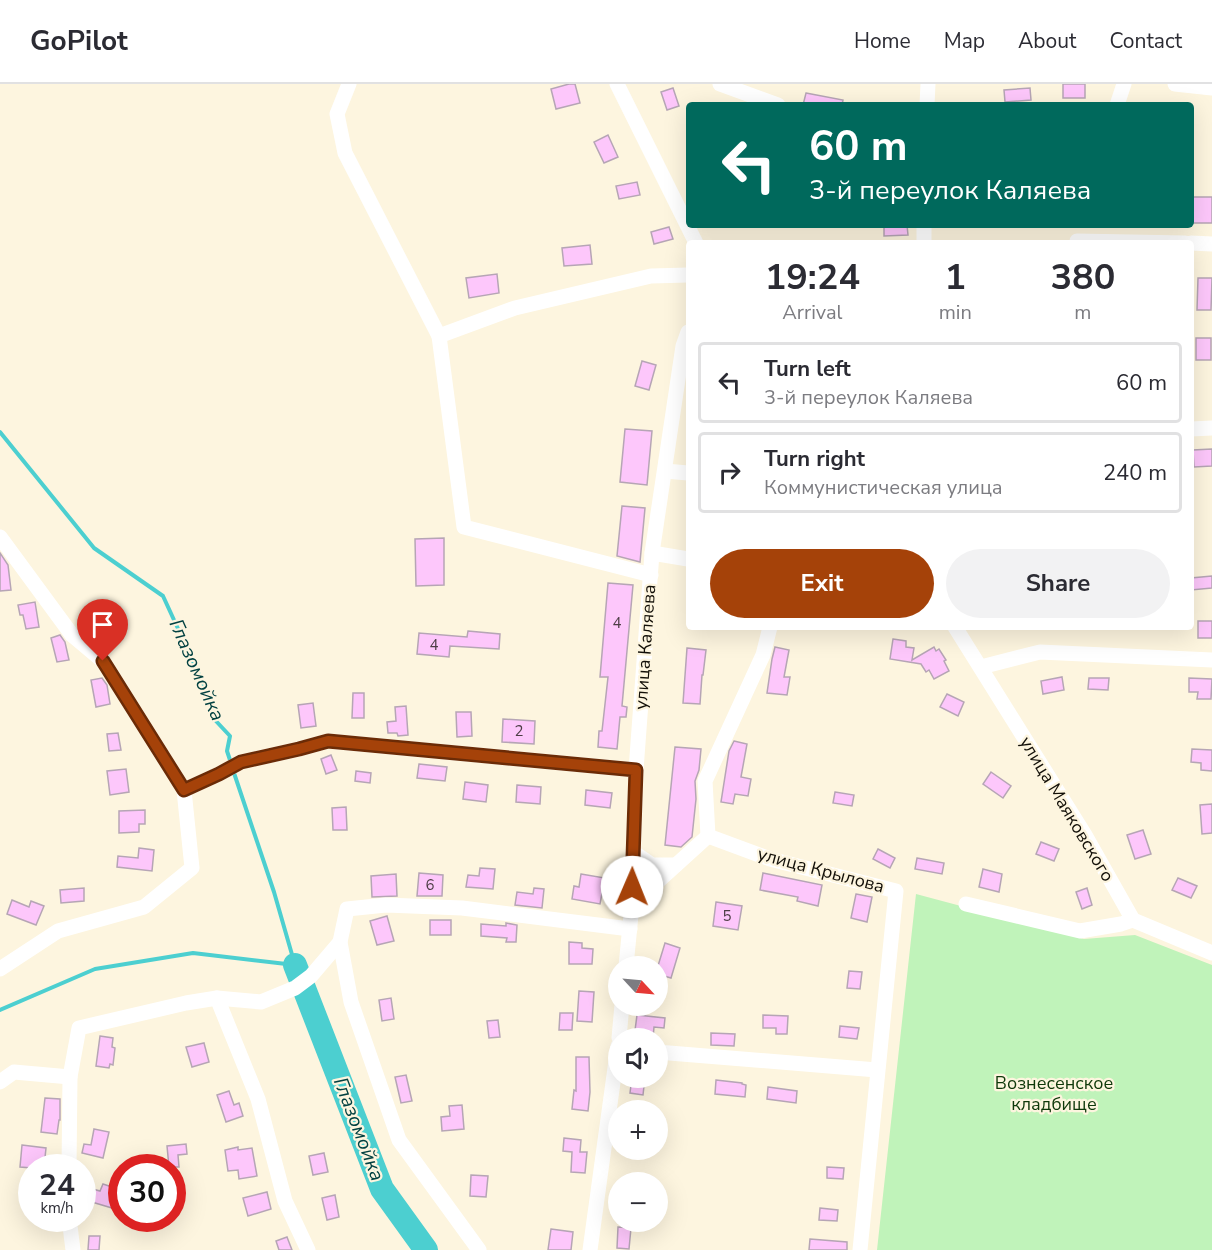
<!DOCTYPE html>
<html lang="en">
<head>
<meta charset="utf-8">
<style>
  :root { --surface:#fff; --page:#f2f2f3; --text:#2b2b33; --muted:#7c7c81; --line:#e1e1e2; --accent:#a54209 }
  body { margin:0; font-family:"Nunito Sans",sans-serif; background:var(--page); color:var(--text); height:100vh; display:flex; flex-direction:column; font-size:22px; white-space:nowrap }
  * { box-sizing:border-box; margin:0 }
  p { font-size:20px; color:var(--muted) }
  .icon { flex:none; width:33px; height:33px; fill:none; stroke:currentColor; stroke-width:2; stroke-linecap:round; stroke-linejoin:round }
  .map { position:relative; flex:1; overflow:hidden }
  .sheet { position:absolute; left:686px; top:156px; width:508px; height:390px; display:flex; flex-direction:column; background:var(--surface); border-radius:6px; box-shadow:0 6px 24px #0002 }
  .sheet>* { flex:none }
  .guide { position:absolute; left:686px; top:18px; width:508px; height:126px; border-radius:6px; box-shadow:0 6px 24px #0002; background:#00695c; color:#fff; overflow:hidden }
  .needle { width:39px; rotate:116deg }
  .tools { position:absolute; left:608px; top:872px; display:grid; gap:12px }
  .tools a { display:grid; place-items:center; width:60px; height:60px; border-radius:50%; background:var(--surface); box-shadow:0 6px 24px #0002; font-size:30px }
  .speed { position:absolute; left:18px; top:1070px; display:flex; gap:12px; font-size:30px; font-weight:700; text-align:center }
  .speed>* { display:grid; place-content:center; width:78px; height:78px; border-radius:50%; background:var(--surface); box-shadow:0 6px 24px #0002; line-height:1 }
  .speed small { font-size:15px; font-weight:400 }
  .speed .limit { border:9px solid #d22; background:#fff; color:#111 }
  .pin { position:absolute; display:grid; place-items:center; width:51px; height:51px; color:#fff; margin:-62px -26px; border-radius:50% 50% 50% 0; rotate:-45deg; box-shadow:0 0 6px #0007 }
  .pin .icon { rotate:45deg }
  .me { position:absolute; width:66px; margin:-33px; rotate:1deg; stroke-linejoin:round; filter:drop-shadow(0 0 4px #0008) }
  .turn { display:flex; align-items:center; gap:21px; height:126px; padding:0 24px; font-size:27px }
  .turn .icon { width:78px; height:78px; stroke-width:2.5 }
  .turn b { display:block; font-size:42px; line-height:51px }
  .eta { display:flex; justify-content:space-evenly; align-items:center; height:102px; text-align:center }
  .eta b { font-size:36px; font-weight:700; line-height:42px }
  .cta { display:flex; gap:12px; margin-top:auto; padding:12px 24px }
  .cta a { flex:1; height:69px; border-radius:36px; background:var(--accent); color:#fff; font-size:24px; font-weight:700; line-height:69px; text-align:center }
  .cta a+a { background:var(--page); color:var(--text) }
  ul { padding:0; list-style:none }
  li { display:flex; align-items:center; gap:18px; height:81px; margin:0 12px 9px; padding:0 12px; border:3px solid var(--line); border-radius:6px }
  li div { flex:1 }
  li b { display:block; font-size:22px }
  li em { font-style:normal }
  header { display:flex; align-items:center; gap:36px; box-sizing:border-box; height:84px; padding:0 30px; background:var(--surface); border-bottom:2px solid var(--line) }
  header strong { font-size:28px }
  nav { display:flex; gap:33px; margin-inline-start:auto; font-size:21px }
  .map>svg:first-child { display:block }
  .green { fill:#c0f3ba }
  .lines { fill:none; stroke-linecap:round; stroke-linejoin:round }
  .stream { stroke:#4ccfd0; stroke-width:4 }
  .river { stroke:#4ccfd0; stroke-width:24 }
  .building { fill:#fdc7fb; stroke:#b6a5b5; stroke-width:1.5 }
  .minor { stroke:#fff; stroke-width:15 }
  .route-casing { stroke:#6b2b06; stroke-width:15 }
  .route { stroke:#a54209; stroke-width:10 }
  .labels { text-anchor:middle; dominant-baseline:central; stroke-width:4.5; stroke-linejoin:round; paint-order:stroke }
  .number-label { font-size:15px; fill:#4d3d45 }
  .street-label { font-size:18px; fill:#120f08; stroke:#fdf5df }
  .park-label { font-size:18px; fill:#0e380a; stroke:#fdf5df }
  .water-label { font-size:20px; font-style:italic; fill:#024141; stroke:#fdf5df }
</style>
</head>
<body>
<header>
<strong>GoPilot</strong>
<nav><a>Home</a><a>Map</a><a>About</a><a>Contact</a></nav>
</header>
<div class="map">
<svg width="1212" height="1166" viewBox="0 0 1212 1166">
  <rect width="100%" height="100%" fill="#fdf5df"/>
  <polygon class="green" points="916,810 1084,855 1135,851 1212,881 1212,1166 877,1166"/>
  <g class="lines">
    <g class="stream">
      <polyline points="0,348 94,464 163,512 207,608 215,636 230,652 227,667 231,679"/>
      <polyline points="0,926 95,885 193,869 295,881 274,808 233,686"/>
    </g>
    <polyline class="river" points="295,881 382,1105 426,1166"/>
  </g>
  <g class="building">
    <polygon points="569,0 575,0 580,19 556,25 551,5"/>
    <rect x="1063" y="0" width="22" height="14"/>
    <polygon points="673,4 679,22 667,26 661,8"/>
    <polygon points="1030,4 1031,16 1005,18 1004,6"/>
    <polygon points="806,9 843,16 842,21 803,21"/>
    <polygon points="608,51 618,73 604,79 594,58"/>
    <polygon points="637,98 640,111 619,115 616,102"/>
    <rect x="1191" y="113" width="21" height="26"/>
    <polygon points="884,141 907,141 908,151 884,152"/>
    <polygon points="669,143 673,155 654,160 651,148"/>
    <polygon points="590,161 592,180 564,182 562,164"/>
    <polygon points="497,190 499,209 469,214 466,194"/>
    <polygon points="1198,194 1212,194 1211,226 1197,226"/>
    <rect x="1196" y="254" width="15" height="22"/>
    <polygon points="642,277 656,281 649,306 635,302"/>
    <polygon points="625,345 652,347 647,401 620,398"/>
    <polygon points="1212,365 1212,382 1194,383 1193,366"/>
    <polygon points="622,422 645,424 640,478 617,472"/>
    <polygon points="444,454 444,501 416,502 415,455"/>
    <polygon points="0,469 8,481 11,506 0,507"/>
    <polygon points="1212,492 1212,504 1191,506 1191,494"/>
    <polygon points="608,499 633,501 622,622 627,623 626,633 620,633 617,665 598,663 599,647 602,647 608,593 600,593"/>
    <polygon points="35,518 39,543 26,545 23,531 20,531 18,521"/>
    <rect x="1198" y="537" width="14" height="17"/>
    <polygon points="468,547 500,550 499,565 450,562 449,573 417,570 419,549 467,553"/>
    <polygon points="60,551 65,558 69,576 57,578 51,554"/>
    <polygon points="893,555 906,557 906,563 914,564 912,576 934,563 936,567 939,565 946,576 944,577 949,587 934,595 929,586 926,588 921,580 890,575"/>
    <polygon points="775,563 789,566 784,593 790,593 787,611 767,609 772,575"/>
    <polygon points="687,564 706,566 703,591 702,591 700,620 683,619"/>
    <polygon points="1062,593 1064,606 1043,610 1041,597"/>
    <polygon points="102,594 107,601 110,620 96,623 91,596"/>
    <polygon points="1089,594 1109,594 1108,606 1088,605"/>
    <polygon points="1189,594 1212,595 1211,615 1197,615 1198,608 1189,608"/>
    <polygon points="353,609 364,609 364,634 352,634"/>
    <polygon points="947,610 964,618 958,632 940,623"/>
    <polygon points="313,619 316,642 301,644 298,621"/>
    <polygon points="406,622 408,651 398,652 397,649 388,649 387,638 396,637 395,623"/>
    <polygon points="456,628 471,628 472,652 457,653"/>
    <polygon points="503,635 535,637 534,660 502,658"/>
    <polygon points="118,649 121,666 109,667 107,650"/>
    <polygon points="734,657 747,660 741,693 751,695 748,712 735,710 733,720 721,718 729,667"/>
    <polygon points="675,663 701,665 699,686 695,697 696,715 692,753 681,763 665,761"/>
    <polygon points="1192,665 1212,666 1212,687 1201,686 1201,679 1191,678"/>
    <polygon points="331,671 337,686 326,690 321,675"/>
    <polygon points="419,680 447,683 445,697 417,694"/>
    <polygon points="126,685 129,708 110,711 107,687"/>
    <polygon points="356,687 371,689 370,699 355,697"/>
    <polygon points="991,688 1011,702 1003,714 983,700"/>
    <polygon points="465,698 488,701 486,718 463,715"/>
    <polygon points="517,701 541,703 540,720 516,718"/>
    <polygon points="586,706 612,709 610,724 585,721"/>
    <polygon points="835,708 854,711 852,722 833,719"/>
    <polygon points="1212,720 1212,749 1202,750 1200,721"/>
    <polygon points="346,723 347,746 333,746 332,724"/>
    <polygon points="145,726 145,740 139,740 139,748 119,749 119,727"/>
    <polygon points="1143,746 1151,770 1135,775 1127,751"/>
    <polygon points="1041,758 1059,765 1054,777 1036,770"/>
    <polygon points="139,764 154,766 152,787 117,783 118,772 138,774"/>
    <polygon points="878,765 895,774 890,784 873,775"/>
    <polygon points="917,774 944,779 942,790 915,785"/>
    <polygon points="480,784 495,785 493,805 466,803 468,791 479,792"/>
    <polygon points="983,785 1002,790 999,808 979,803"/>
    <polygon points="419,789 443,791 442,812 417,812"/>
    <polygon points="763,789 822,801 818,822 797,817 798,813 760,806"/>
    <polygon points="396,790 397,812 372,813 371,792"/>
    <polygon points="581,790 605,794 600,820 572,815 574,802 579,803"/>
    <polygon points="1178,794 1197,802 1191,814 1172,806"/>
    <polygon points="84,804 84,817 61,819 60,806"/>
    <polygon points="534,804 544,805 542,824 515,821 517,808 533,810"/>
    <polygon points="1087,804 1092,821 1082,825 1076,808"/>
    <polygon points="856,810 872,813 867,838 851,834"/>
    <polygon points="12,816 29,823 31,817 44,822 36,841 7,830"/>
    <polygon points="716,818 742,822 738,846 713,842"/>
    <polygon points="387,832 394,857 377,861 370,837"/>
    <rect x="430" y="836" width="21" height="15"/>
    <polygon points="506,839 517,841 516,858 506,858 507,854 481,852 481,840 506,842"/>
    <polygon points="569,858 582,859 582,864 593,865 592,880 569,880"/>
    <polygon points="665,859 680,864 671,894 657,890 657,885"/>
    <polygon points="849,887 862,888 860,905 847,904"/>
    <polygon points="579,907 594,908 592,938 577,937"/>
    <polygon points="391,914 394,935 382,937 379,916"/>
    <polygon points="560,929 573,929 572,946 559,946"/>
    <polygon points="637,931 665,934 664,944 654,943 653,954 634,954"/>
    <polygon points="763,931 788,932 787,950 776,950 776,944 763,944"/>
    <polygon points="498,936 500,953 489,954 487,937"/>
    <polygon points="840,942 859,944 857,955 839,953"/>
    <polygon points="711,949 735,950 734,962 711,961"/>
    <polygon points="100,952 113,954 112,963 115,964 113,981 110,980 109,984 96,982"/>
    <polygon points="204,959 209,978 192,983 186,963"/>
    <polygon points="576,973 589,973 590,1008 588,1027 572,1025 574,1006 576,1007"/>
    <polygon points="406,991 412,1017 401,1019 395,993"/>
    <polygon points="632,993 645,993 643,1011 630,1009"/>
    <polygon points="716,996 742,999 742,1000 746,1001 745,1013 715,1010"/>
    <polygon points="768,1003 797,1007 796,1019 767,1015"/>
    <polygon points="229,1007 234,1021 239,1019 243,1032 226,1038 217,1011"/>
    <polygon points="45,1014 60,1015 60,1036 59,1036 57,1050 41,1048"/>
    <polygon points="462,1021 464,1045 442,1047 441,1033 450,1032 449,1022"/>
    <polygon points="94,1045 109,1048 103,1074 82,1069 84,1060 91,1061"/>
    <polygon points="564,1054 581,1056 580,1068 587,1068 585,1089 571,1088 572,1068 563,1067"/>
    <polygon points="186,1060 187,1070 178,1071 179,1083 169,1083 167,1062"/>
    <polygon points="22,1061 46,1064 44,1083 32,1084 20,1083"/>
    <polygon points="238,1063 238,1066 252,1064 257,1092 239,1095 238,1086 228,1087 225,1066"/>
    <polygon points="324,1069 328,1088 313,1091 309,1072"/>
    <polygon points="827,1083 844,1084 843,1095 827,1094"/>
    <polygon points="471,1091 488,1092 486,1113 470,1112"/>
    <polygon points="103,1100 118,1105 112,1124 85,1116 89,1104 100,1107"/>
    <polygon points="267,1108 271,1125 248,1132 243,1114"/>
    <polygon points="335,1111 339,1133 327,1136 322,1114"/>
    <polygon points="820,1124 838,1126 837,1137 819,1136"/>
    <polygon points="618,1143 631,1144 629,1165 617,1164"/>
    <polygon points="551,1145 573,1148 571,1166 548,1166"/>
    <polygon points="89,1152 100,1152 99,1166 88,1166"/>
    <polygon points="287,1153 292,1166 279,1166 276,1157"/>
    <polygon points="810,1155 847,1158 847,1166 809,1166"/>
  </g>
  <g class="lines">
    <g class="minor">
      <polyline points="349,0 337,30 345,69 439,252"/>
      <polyline points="617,0 696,159"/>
      <polyline points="720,0 778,21"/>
      <polyline points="1175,0 1212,4"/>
      <polyline points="927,21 928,0"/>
      <polyline points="1117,21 1124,0"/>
      <polyline points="1077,157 1185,159"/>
      <polyline points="924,159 924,141"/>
      <polyline points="1191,159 1212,160"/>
      <polyline points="1191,345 1212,344"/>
      <polyline points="665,387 688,389"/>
      <polyline points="0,453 72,551 103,577 184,706 192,784 144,823 58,847 0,885"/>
      <polyline points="652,469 688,475"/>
      <polyline points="651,491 464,443 439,252 515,224 651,192 688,191"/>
      <polyline points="955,543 1085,751 1133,836 1212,869"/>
      <polyline points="981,583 1040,568 1212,576"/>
      <polyline points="184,706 219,690 241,678 299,665 328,657 636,686"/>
      <polyline points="708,752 705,697 763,571 770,543"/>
      <polyline points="633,768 652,781 676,781"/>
      <polyline points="966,820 1080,847 1121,840 1133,836"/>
      <polyline points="632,821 708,752 770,775 896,807 860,1166"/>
      <polyline points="626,882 632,821 636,686 652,469 683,262 688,248"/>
      <polyline points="217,914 258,1015 285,1117 308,1166"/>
      <polyline points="619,954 622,921"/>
      <polyline points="657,968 877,986"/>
      <polyline points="0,998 14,988 70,993"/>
      <polyline points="69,1083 70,993 79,944 186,919 217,914 261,918 295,904 311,892 340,858"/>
      <polyline points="69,1134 73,1166"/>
      <polyline points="479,1166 399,1056 351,918 340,858 347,825 386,821 462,824 630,845"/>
      <polyline points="590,1166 618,962"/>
    </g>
  </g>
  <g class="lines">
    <g class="route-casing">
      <polyline id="route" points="103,577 184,706 219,690 241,678 299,665 328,657 636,686 632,803"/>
    </g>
    <use href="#route" class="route"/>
  </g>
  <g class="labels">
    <g class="number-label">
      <text x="617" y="539">4</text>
      <text x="434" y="561">4</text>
      <text x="519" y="647">2</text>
      <text x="430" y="801">6</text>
      <text x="727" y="832">5</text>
    </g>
    <g class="street-label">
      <text transform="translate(645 563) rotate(-86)">улица Каляева</text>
      <text transform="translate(1067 725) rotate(59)">улица Маяковского</text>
      <text transform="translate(821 786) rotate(15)">улица Крылова</text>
    </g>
    <g class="park-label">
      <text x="1054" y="999">Вознесенское<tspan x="1054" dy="21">кладбище</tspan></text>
    </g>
    <g class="water-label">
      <text transform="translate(197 586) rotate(66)">Глазомойка</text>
      <text transform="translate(359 1045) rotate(69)">Глазомойка</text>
    </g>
  </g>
</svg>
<div class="tools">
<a><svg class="needle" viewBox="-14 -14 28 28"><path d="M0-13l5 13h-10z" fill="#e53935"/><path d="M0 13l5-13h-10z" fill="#7c7c81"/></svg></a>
<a><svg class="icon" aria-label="sound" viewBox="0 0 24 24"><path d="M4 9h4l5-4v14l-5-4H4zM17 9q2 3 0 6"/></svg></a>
<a>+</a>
<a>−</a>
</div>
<div class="speed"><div>24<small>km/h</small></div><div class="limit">30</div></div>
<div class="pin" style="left:103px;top:577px;background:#d93025"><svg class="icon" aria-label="arrive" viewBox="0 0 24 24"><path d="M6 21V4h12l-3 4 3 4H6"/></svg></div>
<svg class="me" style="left:632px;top:803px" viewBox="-20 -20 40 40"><circle r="19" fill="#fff"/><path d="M0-13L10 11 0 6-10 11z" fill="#a54209"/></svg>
<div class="guide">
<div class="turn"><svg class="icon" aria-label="left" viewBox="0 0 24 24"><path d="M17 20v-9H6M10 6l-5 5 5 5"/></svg><div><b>60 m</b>3-й переулок Каляева</div></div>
</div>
<section class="sheet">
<div class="eta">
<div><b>19:24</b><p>Arrival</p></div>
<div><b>1</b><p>min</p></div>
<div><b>380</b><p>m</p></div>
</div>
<ul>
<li><svg class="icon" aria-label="left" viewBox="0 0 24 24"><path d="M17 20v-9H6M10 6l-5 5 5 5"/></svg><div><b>Turn left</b><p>3-й переулок Каляева</p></div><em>60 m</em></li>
<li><svg class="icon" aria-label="right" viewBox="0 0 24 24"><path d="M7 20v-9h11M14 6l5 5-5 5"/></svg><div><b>Turn right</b><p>Коммунистическая улица</p></div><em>240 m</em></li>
</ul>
<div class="cta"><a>Exit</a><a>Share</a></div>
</section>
</div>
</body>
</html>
